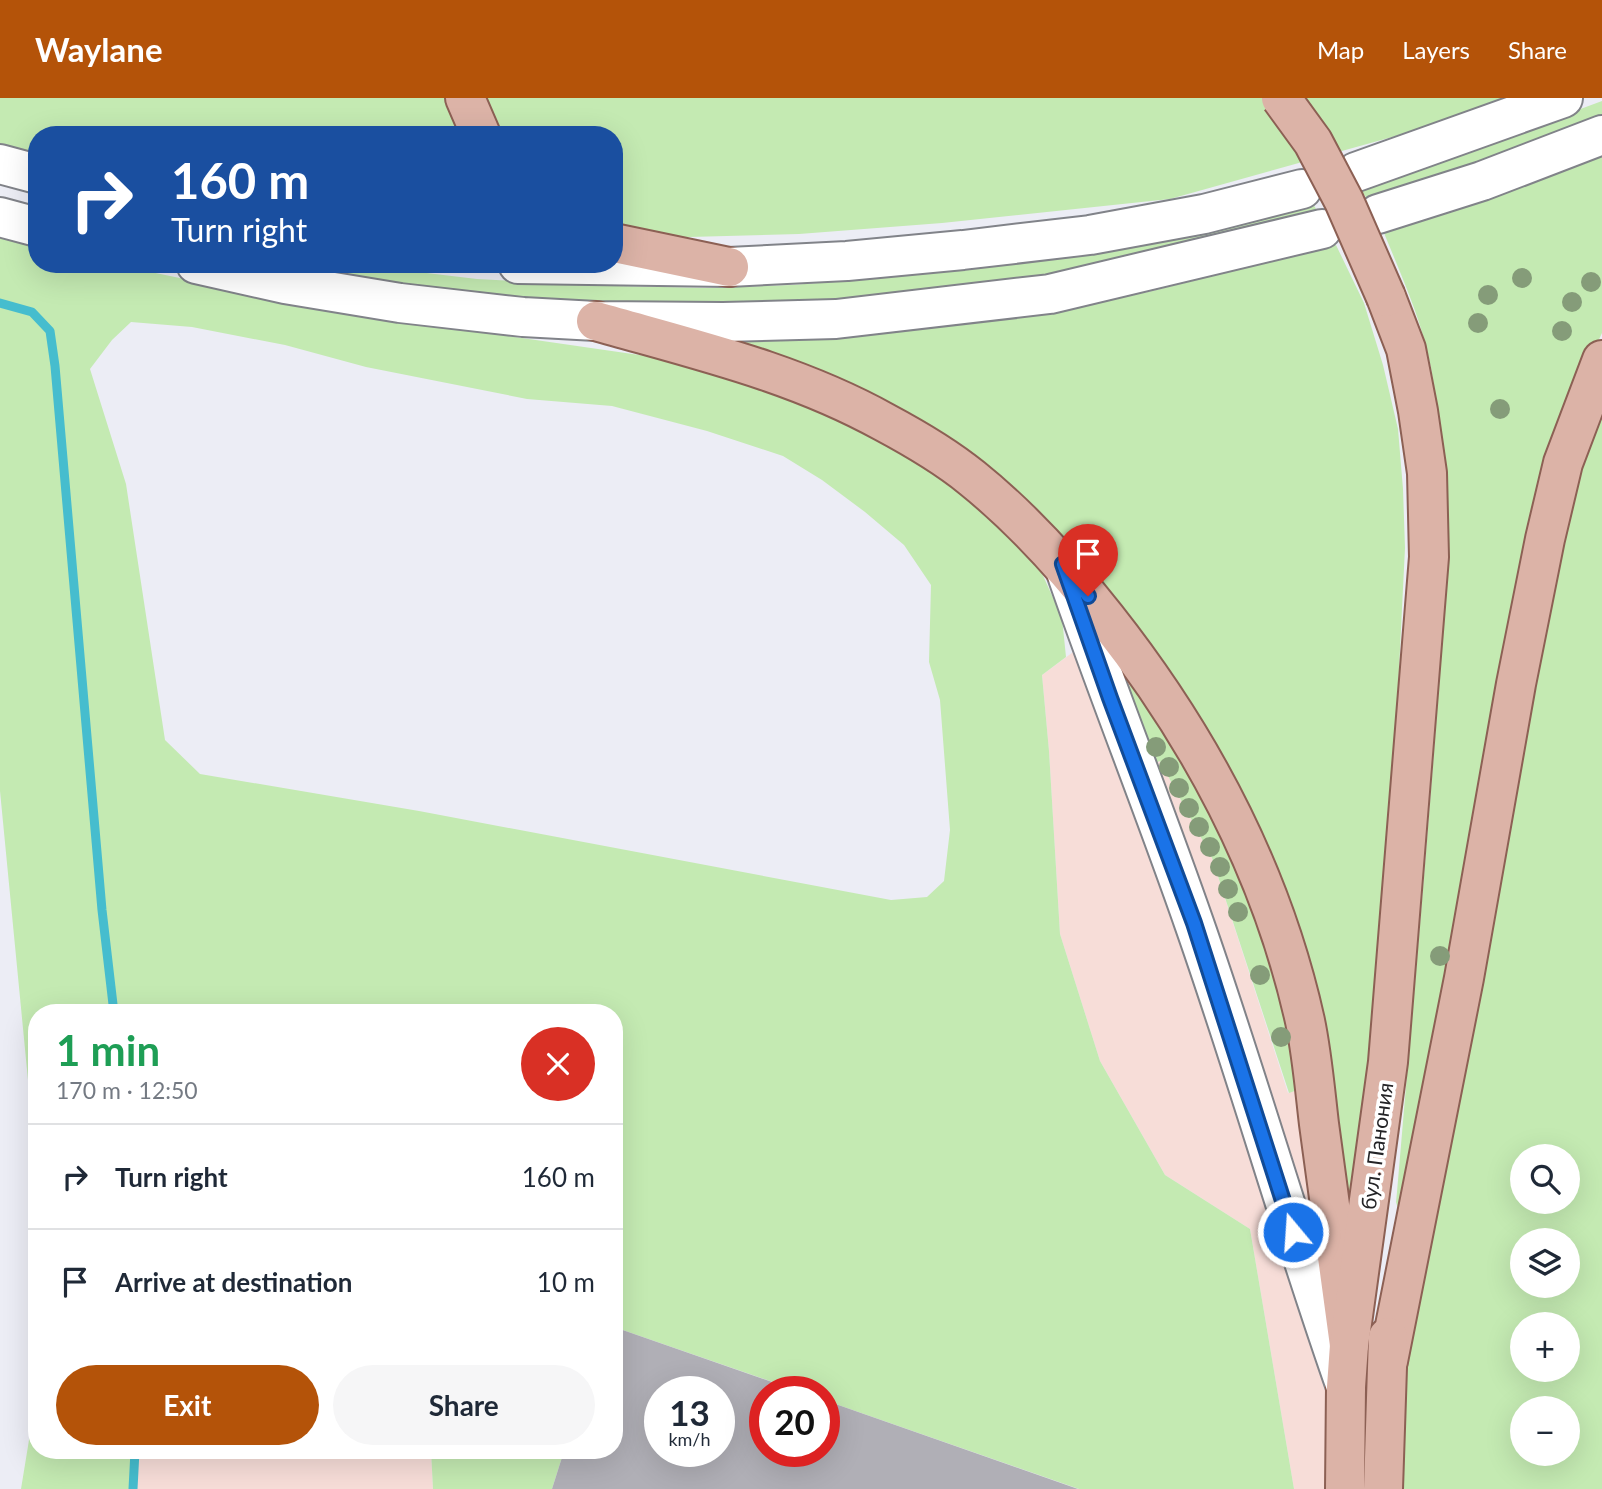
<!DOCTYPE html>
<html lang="en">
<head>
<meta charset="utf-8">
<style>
  :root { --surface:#fff; --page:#f6f6f7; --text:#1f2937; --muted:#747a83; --line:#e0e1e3; --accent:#b45309 }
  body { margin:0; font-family:Lato,sans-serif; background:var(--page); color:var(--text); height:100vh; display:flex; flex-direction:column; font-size:26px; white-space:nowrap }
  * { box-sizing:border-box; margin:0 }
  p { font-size:23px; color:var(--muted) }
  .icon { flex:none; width:38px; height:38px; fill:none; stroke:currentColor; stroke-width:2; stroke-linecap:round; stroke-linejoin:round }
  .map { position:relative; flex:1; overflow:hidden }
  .panel { position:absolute; left:28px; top:906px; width:595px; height:455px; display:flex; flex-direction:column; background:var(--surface); border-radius:28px; box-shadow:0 7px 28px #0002 }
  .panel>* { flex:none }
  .banner { position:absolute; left:28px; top:28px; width:595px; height:147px; border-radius:28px; box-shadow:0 7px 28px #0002; background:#1a4fa0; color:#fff; overflow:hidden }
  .tools { position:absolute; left:1510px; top:1046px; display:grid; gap:14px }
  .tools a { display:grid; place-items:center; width:70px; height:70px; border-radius:50%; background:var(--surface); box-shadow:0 7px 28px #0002; font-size:35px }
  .speed { position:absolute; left:644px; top:1278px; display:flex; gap:14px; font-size:35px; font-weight:700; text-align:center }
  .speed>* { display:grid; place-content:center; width:91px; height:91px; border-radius:50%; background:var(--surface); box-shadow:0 7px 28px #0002; line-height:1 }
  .speed small { font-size:18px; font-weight:400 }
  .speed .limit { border:10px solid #d22; background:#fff; color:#111 }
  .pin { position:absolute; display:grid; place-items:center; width:60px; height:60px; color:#fff; margin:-72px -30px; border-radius:50% 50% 50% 0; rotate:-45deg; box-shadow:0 0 7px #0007 }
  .pin .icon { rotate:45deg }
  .me { position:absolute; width:77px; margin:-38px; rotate:342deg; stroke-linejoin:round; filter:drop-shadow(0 0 5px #0008) }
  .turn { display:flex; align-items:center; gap:24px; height:147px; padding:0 28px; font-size:32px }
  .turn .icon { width:91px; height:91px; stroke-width:2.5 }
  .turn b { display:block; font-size:49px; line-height:60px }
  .round { display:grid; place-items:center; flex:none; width:74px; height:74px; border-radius:37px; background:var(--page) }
  .overview { display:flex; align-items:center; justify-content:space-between; height:119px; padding:0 28px }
  h1 { font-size:42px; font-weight:700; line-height:52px; color:#1e9e55 }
  .primary-button { display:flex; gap:14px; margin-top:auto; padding:14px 28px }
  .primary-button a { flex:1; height:80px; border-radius:42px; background:var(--accent); color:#fff; font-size:28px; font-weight:700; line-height:80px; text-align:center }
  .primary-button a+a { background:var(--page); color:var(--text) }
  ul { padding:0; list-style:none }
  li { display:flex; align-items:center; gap:21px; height:105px; padding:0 28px; border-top:2px solid var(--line) }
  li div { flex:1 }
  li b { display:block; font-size:26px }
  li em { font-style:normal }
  header { display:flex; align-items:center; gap:42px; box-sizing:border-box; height:98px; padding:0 35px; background:var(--accent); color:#fff }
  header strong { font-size:33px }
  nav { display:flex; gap:38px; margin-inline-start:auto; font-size:24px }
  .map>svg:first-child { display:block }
  .industrial { fill:#f7ddd8 }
  .green { fill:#c4eab2; fill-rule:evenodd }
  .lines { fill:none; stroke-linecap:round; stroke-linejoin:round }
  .stream { stroke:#46bdce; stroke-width:9 }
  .building { fill:#b0afb6; fill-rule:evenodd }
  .minor-casing { stroke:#818389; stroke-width:42 }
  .major-casing { stroke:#8c6054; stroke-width:42 }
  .minor { stroke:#fff; stroke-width:38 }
  .major { stroke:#dcb3a7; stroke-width:38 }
  .major-bridge-casing { stroke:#8c6054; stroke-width:42; stroke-linecap:butt }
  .major-bridge { stroke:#dcb3a7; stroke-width:38 }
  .tree { fill:#859c79 }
  .route-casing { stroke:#114b97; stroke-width:18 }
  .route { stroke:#1a73e8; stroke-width:12 }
  .labels { text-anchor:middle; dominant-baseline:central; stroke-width:7; stroke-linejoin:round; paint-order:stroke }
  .street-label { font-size:21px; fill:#232326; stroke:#fff }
</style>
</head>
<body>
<header>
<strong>Waylane</strong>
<nav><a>Map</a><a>Layers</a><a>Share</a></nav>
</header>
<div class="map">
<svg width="1602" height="1391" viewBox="0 0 1602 1391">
  <rect width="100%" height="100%" fill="#ecedf5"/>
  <g class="industrial">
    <polygon points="1099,535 1133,585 1144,670 1160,663 1212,760 1288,995 1300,991 1345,1391 1294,1391 1250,1131 1165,1077 1100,963 1060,836 1049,653 1042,577"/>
    <polygon points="135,1353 431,1353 433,1391 133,1391"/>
  </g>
  <g class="green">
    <polygon points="0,0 1506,0 1403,36 1170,101 942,125 799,136 689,139 614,144 614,37 37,37 37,61 0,51"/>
    <polygon points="1602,3 1602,19 1500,60 1368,102 1357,87 1497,42"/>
    <path d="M1602,57V235L1593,254L1399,1114L1396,1104L1397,1094C1409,951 1422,809 1433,666C1443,535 1454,401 1431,270C1422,223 1402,179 1384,135Z"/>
    <polygon points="1308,98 1318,114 1052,177 874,198 796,203 709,207 619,207 475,199 272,166 351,166 477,181 617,188 710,190 791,187 872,181 963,171"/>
    <path d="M0,138L37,148V166H112L355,216L667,261L718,272L857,325L961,391L1029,454L1041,473L1062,520L1066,559L1042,577L1049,653L1060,836L1100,963L1165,1077L1250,1131L1294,1391H1079L824,1302V1293H799L614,1229V915H37V1075L0,693ZM131,224L192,229L285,247L366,269L527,301L612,308L707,333L783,358L822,382L865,414L904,447L931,487L929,564L940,602L950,732L944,783L927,799L891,802L419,713L200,676L165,642L126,386L90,271L112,242Z"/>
    <polygon points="1336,147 1364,205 1383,267 1398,331 1403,391 1405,450 1396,632 1374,928 1352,1126 1310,895 1063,447 733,242 1065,209 1148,194"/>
    <path d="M1602,295V1391H1383L1569,392ZM1522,1059H1568V1104H1522ZM1522,1143H1568V1188H1522ZM1522,1227H1568V1272H1522ZM1522,1311H1568V1356H1522Z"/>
    <polygon points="1133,585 1203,691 1276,863 1300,991 1289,995 1212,760 1160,663 1143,670 1116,598"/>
    <polygon points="37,1293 37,1353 135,1353 133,1391 21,1391"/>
    <polygon points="431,1353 564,1353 552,1391 433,1391"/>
  </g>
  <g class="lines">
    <g class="stream">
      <polyline points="0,205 32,214 50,233 55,268 102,812 114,915"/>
      <polyline points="133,1391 135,1353"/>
    </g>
  </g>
  <path class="building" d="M614,1229L798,1293H765V1353H824V1302L1078,1391H552L564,1353H614ZM660,1293H719V1353H660Z"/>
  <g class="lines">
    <g class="minor-casing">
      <g id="minor">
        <polyline points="0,66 37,76"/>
        <polyline points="1356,74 1563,0"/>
        <polyline points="1378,116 1482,83 1602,37"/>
        <polyline points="0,119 37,129"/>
        <polyline points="196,166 285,186 400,205 523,219 596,223 723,224 836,221 1050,196 1322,131"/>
        <polyline points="518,166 729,169 847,163 963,152 1090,137 1204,116 1302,91"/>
        <path d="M1065,471C1106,590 1153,707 1194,825C1248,979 1292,1136 1346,1289"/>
      </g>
    </g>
    <g class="major-casing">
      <g id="major">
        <polyline points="465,0 481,37"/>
        <polyline points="614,145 729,169"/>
        <path d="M596,223C694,251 794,274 884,324C914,340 945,358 972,380C1023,421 1066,469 1106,520C1200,639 1272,775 1305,923C1312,956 1315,992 1319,1026C1329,1100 1339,1173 1349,1247"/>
        <polyline points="1388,1263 1464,880 1516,586 1545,441 1563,365 1602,262"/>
        <polyline points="1345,1391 1346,1289 1349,1247 1388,964 1429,459 1427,375 1418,313 1406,251 1386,199"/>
        <polyline points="1383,1391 1388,1239"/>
      </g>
    </g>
    <use href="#minor" class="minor"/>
    <use href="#major" class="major"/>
    <g class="major-bridge-casing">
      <polyline id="major-bridge" points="1281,0 1313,44 1344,103 1386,199"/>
    </g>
    <use href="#major-bridge" class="major-bridge"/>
  </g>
  <g class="tree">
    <circle cx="1522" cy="180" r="10"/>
    <circle cx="1591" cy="184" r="10"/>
    <circle cx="1488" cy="197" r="10"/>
    <circle cx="1572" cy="204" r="10"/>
    <circle cx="1478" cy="225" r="10"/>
    <circle cx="1562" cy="233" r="10"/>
    <circle cx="1500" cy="311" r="10"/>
    <circle cx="1156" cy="649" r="10"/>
    <circle cx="1169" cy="669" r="10"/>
    <circle cx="1179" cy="690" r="10"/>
    <circle cx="1189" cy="710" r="10"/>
    <circle cx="1199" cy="729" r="10"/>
    <circle cx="1210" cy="749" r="10"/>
    <circle cx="1220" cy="769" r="10"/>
    <circle cx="1228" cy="791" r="10"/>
    <circle cx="1238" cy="814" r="10"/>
    <circle cx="1440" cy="858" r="10"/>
    <circle cx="1260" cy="877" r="10"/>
    <circle cx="1281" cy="939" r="10"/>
  </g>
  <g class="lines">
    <g class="route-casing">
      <polyline id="route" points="1088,498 1063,466 1110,600 1194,825 1293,1134"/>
    </g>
    <use href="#route" class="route"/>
  </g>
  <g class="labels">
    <g class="street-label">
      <text transform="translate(1376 1048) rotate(-82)">бул. Панония</text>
    </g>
  </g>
</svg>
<div class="tools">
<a><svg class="icon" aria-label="search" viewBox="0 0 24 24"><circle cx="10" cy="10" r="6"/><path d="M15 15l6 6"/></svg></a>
<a><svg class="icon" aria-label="layers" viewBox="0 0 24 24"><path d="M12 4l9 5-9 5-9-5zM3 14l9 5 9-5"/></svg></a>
<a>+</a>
<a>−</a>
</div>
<div class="speed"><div>13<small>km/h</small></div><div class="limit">20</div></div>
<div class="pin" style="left:1088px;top:498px;background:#d93025"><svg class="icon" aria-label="arrive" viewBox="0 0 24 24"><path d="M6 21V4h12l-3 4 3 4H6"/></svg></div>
<svg class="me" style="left:1293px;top:1134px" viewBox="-20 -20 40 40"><circle r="17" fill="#1a73e8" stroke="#fff" stroke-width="3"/><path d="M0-11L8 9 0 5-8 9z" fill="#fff"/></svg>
<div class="banner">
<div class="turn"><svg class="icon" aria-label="right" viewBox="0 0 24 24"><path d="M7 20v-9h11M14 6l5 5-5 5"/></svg><div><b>160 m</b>Turn right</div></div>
</div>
<section class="panel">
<div class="overview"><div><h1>1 min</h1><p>170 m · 12:50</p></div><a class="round" style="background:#d93025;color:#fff"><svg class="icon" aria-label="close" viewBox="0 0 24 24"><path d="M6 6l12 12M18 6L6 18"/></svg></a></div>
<ul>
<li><svg class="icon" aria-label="right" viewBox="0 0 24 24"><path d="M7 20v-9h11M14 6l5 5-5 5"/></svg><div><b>Turn right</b></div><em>160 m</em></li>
<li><svg class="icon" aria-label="arrive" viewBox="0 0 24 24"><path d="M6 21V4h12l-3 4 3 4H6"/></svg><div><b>Arrive at destination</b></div><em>10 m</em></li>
</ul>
<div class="primary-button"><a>Exit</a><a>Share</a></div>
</section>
</div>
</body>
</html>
